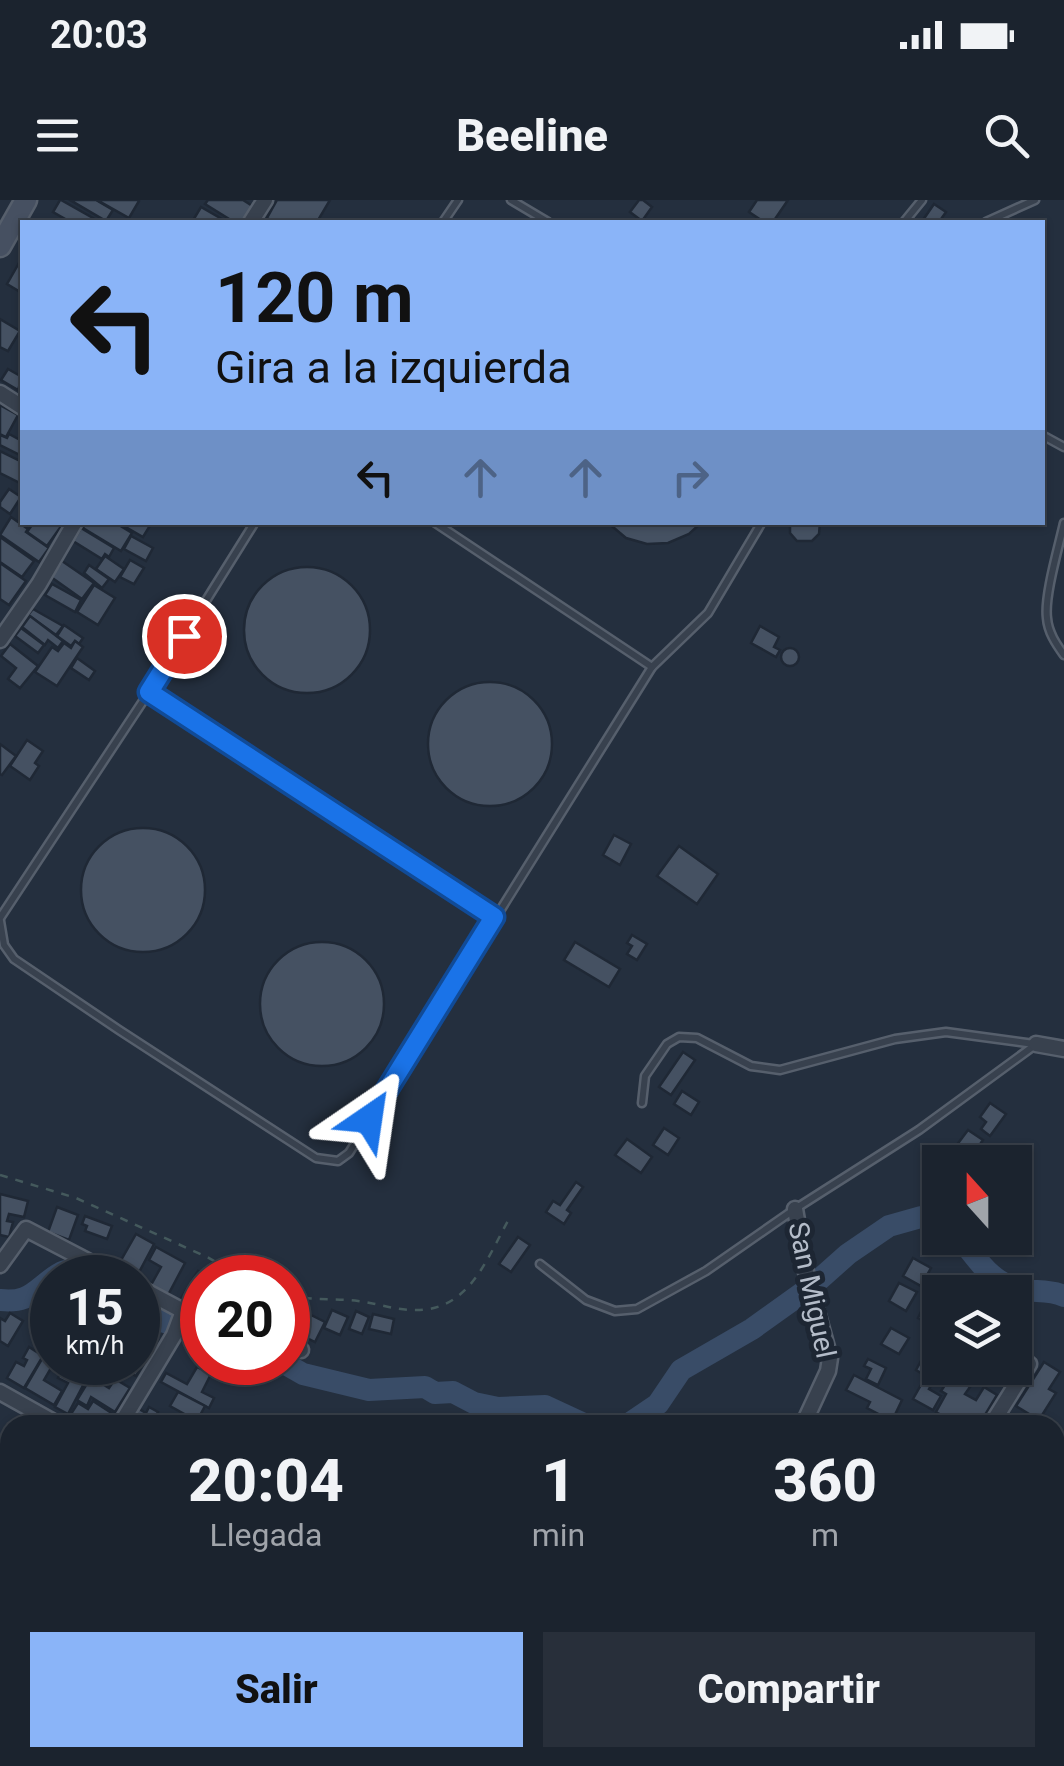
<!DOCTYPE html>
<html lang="es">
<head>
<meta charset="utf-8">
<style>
  :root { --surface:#1b232e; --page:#282f3a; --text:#f1f3f6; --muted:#a0a4aa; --line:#39404a; --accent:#8ab4f8 }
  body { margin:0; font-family:Roboto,sans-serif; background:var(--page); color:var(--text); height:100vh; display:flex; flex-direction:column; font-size:38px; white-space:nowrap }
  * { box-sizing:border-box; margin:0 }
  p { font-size:32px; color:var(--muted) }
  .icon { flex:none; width:55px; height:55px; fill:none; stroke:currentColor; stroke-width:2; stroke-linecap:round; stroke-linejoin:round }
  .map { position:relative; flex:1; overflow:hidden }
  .side { position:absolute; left:0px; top:1215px; width:1065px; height:352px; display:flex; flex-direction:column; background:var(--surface); border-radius:30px 30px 0 0; box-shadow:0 2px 8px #0004,0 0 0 2px var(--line) }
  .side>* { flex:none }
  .guide { position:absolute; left:20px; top:20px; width:1025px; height:305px; border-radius:0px; box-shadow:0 2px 8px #0004,0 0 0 2px var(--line); background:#8ab4f8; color:#111; overflow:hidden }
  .needle { width:65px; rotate:339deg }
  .controls { position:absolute; left:922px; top:945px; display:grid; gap:20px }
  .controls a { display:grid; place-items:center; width:110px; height:110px; border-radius:0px; background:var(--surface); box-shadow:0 2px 8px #0004,0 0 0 2px var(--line); font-size:50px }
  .speed { position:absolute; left:30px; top:1055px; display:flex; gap:20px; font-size:50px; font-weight:700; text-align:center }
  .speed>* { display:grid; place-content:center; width:130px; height:130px; border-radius:50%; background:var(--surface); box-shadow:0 2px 8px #0004,0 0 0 2px var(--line); line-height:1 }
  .speed small { font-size:25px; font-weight:400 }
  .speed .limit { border:15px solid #d22; background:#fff; color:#111 }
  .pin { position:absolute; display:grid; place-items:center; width:85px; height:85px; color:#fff; margin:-42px; border:5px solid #fff; border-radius:50%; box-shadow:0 2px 10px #0007 }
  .me { position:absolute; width:110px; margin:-55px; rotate:32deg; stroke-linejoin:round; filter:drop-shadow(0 0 8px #0008) }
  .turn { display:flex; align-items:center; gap:35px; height:210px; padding:0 30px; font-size:45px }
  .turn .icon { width:130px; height:130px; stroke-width:2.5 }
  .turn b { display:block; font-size:70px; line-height:85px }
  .lanes { display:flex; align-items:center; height:95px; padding:0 30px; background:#0003; justify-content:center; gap:50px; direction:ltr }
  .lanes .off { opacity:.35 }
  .eta { display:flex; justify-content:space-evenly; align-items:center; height:170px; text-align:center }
  .eta b { font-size:60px; font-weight:800; line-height:70px }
  .action { display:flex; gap:20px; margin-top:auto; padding:20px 30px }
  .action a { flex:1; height:115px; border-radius:0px; background:var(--accent); color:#111; font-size:40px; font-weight:800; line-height:115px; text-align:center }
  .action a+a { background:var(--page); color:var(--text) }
  .status { display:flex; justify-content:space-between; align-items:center; height:70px; padding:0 50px; background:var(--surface); direction:ltr }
  .status svg { height:28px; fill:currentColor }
  header { display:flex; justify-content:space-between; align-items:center; height:130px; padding:0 30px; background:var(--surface); font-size:45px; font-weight:800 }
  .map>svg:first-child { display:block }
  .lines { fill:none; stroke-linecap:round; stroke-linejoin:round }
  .stream { stroke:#394c67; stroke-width:4 }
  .river { stroke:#394c67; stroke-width:22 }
  .building { fill:#455162; stroke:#1f2835; stroke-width:2.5 }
  .lane-casing { stroke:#565f6c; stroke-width:11 }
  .street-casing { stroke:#565f6c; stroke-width:19 }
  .secondary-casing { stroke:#565f6c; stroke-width:25 }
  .path { stroke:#44595c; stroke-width:2.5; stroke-dasharray:8 8; stroke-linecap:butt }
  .lane { stroke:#38414e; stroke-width:6 }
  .street { stroke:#38414e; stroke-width:14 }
  .secondary { stroke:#465061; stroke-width:20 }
  .route-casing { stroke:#114b97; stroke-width:25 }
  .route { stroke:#1a73e8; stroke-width:18 }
  .labels { text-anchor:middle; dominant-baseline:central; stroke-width:10; stroke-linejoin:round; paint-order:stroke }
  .street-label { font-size:28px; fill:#b4bcc9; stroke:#1d2633 }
</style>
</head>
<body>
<div class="status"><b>20:03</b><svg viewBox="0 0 49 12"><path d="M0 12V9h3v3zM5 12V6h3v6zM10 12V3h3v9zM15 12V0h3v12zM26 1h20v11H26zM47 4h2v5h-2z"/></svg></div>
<header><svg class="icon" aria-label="menu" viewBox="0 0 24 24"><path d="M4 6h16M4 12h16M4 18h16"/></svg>Beeline<svg class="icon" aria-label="search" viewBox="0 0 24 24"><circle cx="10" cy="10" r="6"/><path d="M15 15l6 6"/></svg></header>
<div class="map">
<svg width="1064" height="1566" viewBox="0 0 1064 1566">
  <rect width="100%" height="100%" fill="#242f3e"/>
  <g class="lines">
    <polyline class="stream" points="521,1558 530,1566"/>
    <g class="river">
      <path d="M960,1038C978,1060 992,1085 1023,1090C1037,1092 1051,1090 1064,1096"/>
      <path d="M0,1100C8,1101 16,1101 24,1098C43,1092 65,1054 86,1078"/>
      <polyline points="138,1116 144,1116 202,1133"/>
      <polyline points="282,1162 303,1174 369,1190 425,1187 435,1193 453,1192 474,1203 498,1208 545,1206 586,1225"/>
      <polyline points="627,1225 658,1204 681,1170 752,1129 812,1086 848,1054 889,1026 921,1017 940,1020"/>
    </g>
  </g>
  <g class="building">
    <polygon points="60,0 61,0 100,22 63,22 65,19 53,12"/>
    <polygon points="70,0 96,0 113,10 106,21"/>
    <polygon points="97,0 138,0 139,1 129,18"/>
    <polygon points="208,0 243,0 254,7 244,22 234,22 205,4"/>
    <polygon points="277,0 330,0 317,22 275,22 267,18"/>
    <polygon points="639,0 643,0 652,7 642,21 630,12"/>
    <polygon points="757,0 788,0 773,22 764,22 749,12"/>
    <polygon points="934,4 946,12 939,22 928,22 923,20"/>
    <polygon points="201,7 227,22 192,22"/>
    <polygon points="19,63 22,65 22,93 7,84"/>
    <polygon points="0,119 20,131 8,151 0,147"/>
    <polygon points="8,169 22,177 18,190 1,180"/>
    <polygon points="0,205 18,215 6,237 0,234"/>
    <polygon points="9,234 22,241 22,256 0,245 0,235 7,238"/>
    <polygon points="0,251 22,262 22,284 0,273"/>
    <polygon points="9,289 21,297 10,314 0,307 0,302"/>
    <polygon points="11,317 28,329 26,332 49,348 39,362 0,335"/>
    <polygon points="34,322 59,322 62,325 47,346 27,332"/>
    <polygon points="86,322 114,322 132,333 121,351 83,328"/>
    <polygon points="117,322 148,322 151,324 143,337"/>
    <polygon points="607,322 702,322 689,334 668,343 647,344 626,338"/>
    <polygon points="820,322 819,334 812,341 797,341 790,333 790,322"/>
    <polygon points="81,328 114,348 109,357 105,354 102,359 73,341"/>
    <polygon points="131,336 153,348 146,361 124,349"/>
    <polygon points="0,337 34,361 22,377 0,362"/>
    <polygon points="105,356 124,369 115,382 96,369"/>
    <polygon points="130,360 144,368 134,384 120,377"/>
    <polygon points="62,361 94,383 82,399 51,377"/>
    <polygon points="0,363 26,381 9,405 0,399"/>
    <polygon points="89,365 109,379 102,388 84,373"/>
    <circle cx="307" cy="430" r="63"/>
    <polygon points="52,384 81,400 75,412 45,395"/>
    <polygon points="94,385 115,398 98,425 77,412"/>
    <polygon points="33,409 63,426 56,435 28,415"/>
    <polygon points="30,416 63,441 58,448 48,440 45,445 22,427"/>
    <polygon points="64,425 83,438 79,444 75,441 71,446 57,436"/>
    <polygon points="760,426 779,437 774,447 780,450 776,457 751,443"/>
    <polygon points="21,428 44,445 38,453 15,436"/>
    <polygon points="75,441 83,447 57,486 35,472 52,447 58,451 64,443 71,448"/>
    <polygon points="10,444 38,466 20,488 8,479 16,468 1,456"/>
    <circle cx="790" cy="457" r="9"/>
    <polygon points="77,458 95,471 89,480 71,468"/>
    <circle cx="490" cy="544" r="62"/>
    <polygon points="27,540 43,551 35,563 39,566 30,580 10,566"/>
    <polygon points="0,544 16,556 2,575 0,574"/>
    <circle cx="143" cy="690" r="62"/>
    <polygon points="614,635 631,644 620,665 603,655"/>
    <polygon points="679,646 718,674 697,704 657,676"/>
    <polygon points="632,735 647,744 637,760 627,754 632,746 627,743"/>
    <circle cx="322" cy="804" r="62"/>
    <polygon points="575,742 620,769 609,787 564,760"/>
    <polygon points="683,852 695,860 671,895 659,887"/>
    <polygon points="682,891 699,902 691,915 674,904"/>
    <polygon points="990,903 1006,914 990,936 981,929 986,922 980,917"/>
    <polygon points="664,928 679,938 668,955 653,945"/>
    <polygon points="968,930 983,940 968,961 953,950"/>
    <polygon points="627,939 652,957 641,973 615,955"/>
    <polygon points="576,982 583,987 567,1010 571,1013 564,1024 546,1012 553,1001 560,1005"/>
    <polygon points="0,994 28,1001 24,1017 9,1014 7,1021 13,1022 9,1037 0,1035"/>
    <polygon points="57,1007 78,1015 69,1040 48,1032"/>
    <polygon points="85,1016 112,1026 107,1039 85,1031 87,1026 82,1024"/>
    <polygon points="136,1034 154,1044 136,1078 131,1078 116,1069"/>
    <polygon points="518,1037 530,1045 511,1072 499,1064"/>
    <polygon points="156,1047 185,1063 168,1095 151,1085 161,1067 149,1060"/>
    <polygon points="913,1058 931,1068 921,1086 903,1076"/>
    <polygon points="198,1071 209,1078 202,1078 202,1108 200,1106 196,1113 178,1103"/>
    <polygon points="899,1083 917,1092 906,1111 889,1101"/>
    <polygon points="925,1104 940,1112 940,1119 935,1127 918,1118"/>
    <polygon points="332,1110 348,1117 340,1135 324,1128"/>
    <polygon points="356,1111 369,1117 362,1134 349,1129"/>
    <polygon points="10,1113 23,1121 8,1146 0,1141 0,1118 5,1121"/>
    <polygon points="373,1114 394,1119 391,1134 369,1129"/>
    <polygon points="311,1115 325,1122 315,1142 301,1135"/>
    <polygon points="138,1127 158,1140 149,1153 138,1146"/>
    <polygon points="891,1128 909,1138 899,1154 881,1144"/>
    <polygon points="29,1147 43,1156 24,1188 7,1178 16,1162 24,1166 27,1160 23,1158"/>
    <polygon points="138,1147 149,1154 136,1176 113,1163 138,1162"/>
    <polygon points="43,1157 54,1163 44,1180 62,1191 54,1205 25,1188"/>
    <polygon points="868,1159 886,1168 878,1185 866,1179 871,1169 864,1166"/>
    <polygon points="921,1161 939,1172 929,1189 941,1196 933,1210 913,1199 926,1176 916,1170"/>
    <polygon points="66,1162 86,1162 81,1172 88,1176 68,1214 55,1207 68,1183 58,1178"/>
    <polygon points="1044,1162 1060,1172 1049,1189 1056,1193 1039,1220 1016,1206"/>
    <polygon points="197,1167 211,1174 202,1192 214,1198 209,1208 161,1182 166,1173 187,1184"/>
    <polygon points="972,1168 999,1168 1009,1174 1002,1185"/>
    <polygon points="854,1175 902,1200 892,1221 867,1208 870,1202 846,1190"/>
    <polygon points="951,1176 970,1187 965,1194 976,1200 984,1187 997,1195 979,1225 958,1225 936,1212 946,1194 941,1191"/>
    <polygon points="91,1177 109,1188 115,1179 130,1188 115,1212 91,1197 87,1206 77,1200"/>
    <polygon points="178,1192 205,1206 197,1221 170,1206"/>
    <polygon points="93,1201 113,1214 106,1225 81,1225 69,1217 78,1203 88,1209"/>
    <polygon points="149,1207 158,1212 151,1225 144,1225 133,1219 139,1209 146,1213"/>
    <polygon points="5,1281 10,1284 10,1318 0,1312 0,1288"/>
    <polygon points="1055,1440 1064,1445 1064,1511 1055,1506"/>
    <polygon points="0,1483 10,1489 10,1511 3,1522 0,1520"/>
    <polygon points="375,1558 406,1558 409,1560 404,1566 369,1566"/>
  </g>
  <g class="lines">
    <g class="lane-casing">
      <g id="lane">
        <polyline points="511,0 548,22"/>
        <polyline points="443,22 458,0"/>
        <polyline points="904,22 922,0"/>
        <polyline points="986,22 1035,0"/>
        <polyline points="1042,235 1064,247"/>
        <polyline points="434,322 652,467"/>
        <path d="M1064,323C1059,346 1044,396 1047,418C1048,432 1056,444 1064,455"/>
        <polyline points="149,492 494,717"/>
        <polyline points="0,718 149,492 255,322"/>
        <polyline points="0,721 4,745 14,759 119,830 316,958 338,961 349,953 652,467 708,413 762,322"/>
        <polyline points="642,903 645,876 667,844 679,837 697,838 751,866 780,870 895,839 946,832 1034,844"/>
        <polyline points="540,1064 586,1100 615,1111 637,1109 706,1071 795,1009 919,930 1035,845"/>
      </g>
    </g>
    <g class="street-casing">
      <g id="street">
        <polyline points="251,22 265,0"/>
        <polyline points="0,193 22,207"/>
        <polyline points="0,440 39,384 75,322"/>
        <polyline points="1036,844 1064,849"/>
        <polyline points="795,1009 806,1072 830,1158 828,1171 803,1225"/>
        <polyline points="0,1065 26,1029 120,1078"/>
        <polyline points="138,1087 183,1111 202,1119"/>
        <polyline points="288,1146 301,1150"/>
        <polyline points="0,1192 59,1225"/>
        <polyline points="120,1225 174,1135 183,1111"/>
        <polyline points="991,1225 1029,1164"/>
        <polyline points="0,1353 10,1359"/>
        <polyline points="1055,1383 1064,1376"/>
        <polyline points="0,1420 10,1403"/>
        <polyline points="14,1558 29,1566"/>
        <polyline points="330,1558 344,1566"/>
        <polyline points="881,1558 896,1566"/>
        <polyline points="133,1566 138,1558"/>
        <polyline points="415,1566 420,1558"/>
        <polyline points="601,1566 606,1558"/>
        <polyline points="788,1566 793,1558"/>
      </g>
    </g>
    <g class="secondary-casing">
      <polyline id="secondary" points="0,46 26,0"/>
    </g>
    <g class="path">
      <polyline points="0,975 76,998 207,1057 244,1078"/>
      <path d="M288,1095C311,1101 335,1098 358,1101C376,1103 395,1110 413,1110C469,1112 486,1060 509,1019"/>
    </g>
    <use href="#lane" class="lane"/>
    <use href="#street" class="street"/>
    <use href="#secondary" class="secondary"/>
  </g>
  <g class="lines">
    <g class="route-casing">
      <polyline id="route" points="184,436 149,492 494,717 369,919"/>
    </g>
    <use href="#route" class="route"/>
  </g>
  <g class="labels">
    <g class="street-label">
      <text transform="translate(812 1090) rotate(78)">San Miguel</text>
    </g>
  </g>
</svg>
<div class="controls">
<a><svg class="needle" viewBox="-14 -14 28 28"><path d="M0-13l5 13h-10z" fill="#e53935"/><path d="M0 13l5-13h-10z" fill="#a0a4aa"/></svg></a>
<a><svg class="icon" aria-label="layers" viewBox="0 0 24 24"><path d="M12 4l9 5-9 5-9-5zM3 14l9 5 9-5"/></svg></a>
</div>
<div class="speed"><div>15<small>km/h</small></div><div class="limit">20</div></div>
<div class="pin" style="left:184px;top:436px;background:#d93025"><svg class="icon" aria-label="arrive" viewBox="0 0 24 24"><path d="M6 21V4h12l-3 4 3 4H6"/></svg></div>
<svg class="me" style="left:369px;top:919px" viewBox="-20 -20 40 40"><path d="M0-17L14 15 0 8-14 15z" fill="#1a73e8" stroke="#fff" stroke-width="4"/></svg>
<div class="guide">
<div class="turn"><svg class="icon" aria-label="left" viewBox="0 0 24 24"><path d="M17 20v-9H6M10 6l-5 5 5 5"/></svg><div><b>120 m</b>Gira a la izquierda</div></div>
<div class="lanes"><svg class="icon" aria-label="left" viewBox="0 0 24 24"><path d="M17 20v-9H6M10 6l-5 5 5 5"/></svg><svg class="icon off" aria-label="ahead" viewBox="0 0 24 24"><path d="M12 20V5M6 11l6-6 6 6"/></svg><svg class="icon off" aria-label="ahead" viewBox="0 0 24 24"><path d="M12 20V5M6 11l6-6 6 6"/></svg><svg class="icon off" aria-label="right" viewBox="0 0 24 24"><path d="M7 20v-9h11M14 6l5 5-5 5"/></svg></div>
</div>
<section class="side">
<div class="eta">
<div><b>20:04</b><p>Llegada</p></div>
<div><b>1</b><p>min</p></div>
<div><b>360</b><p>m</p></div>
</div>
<div class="action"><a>Salir</a><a>Compartir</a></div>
</section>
</div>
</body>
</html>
